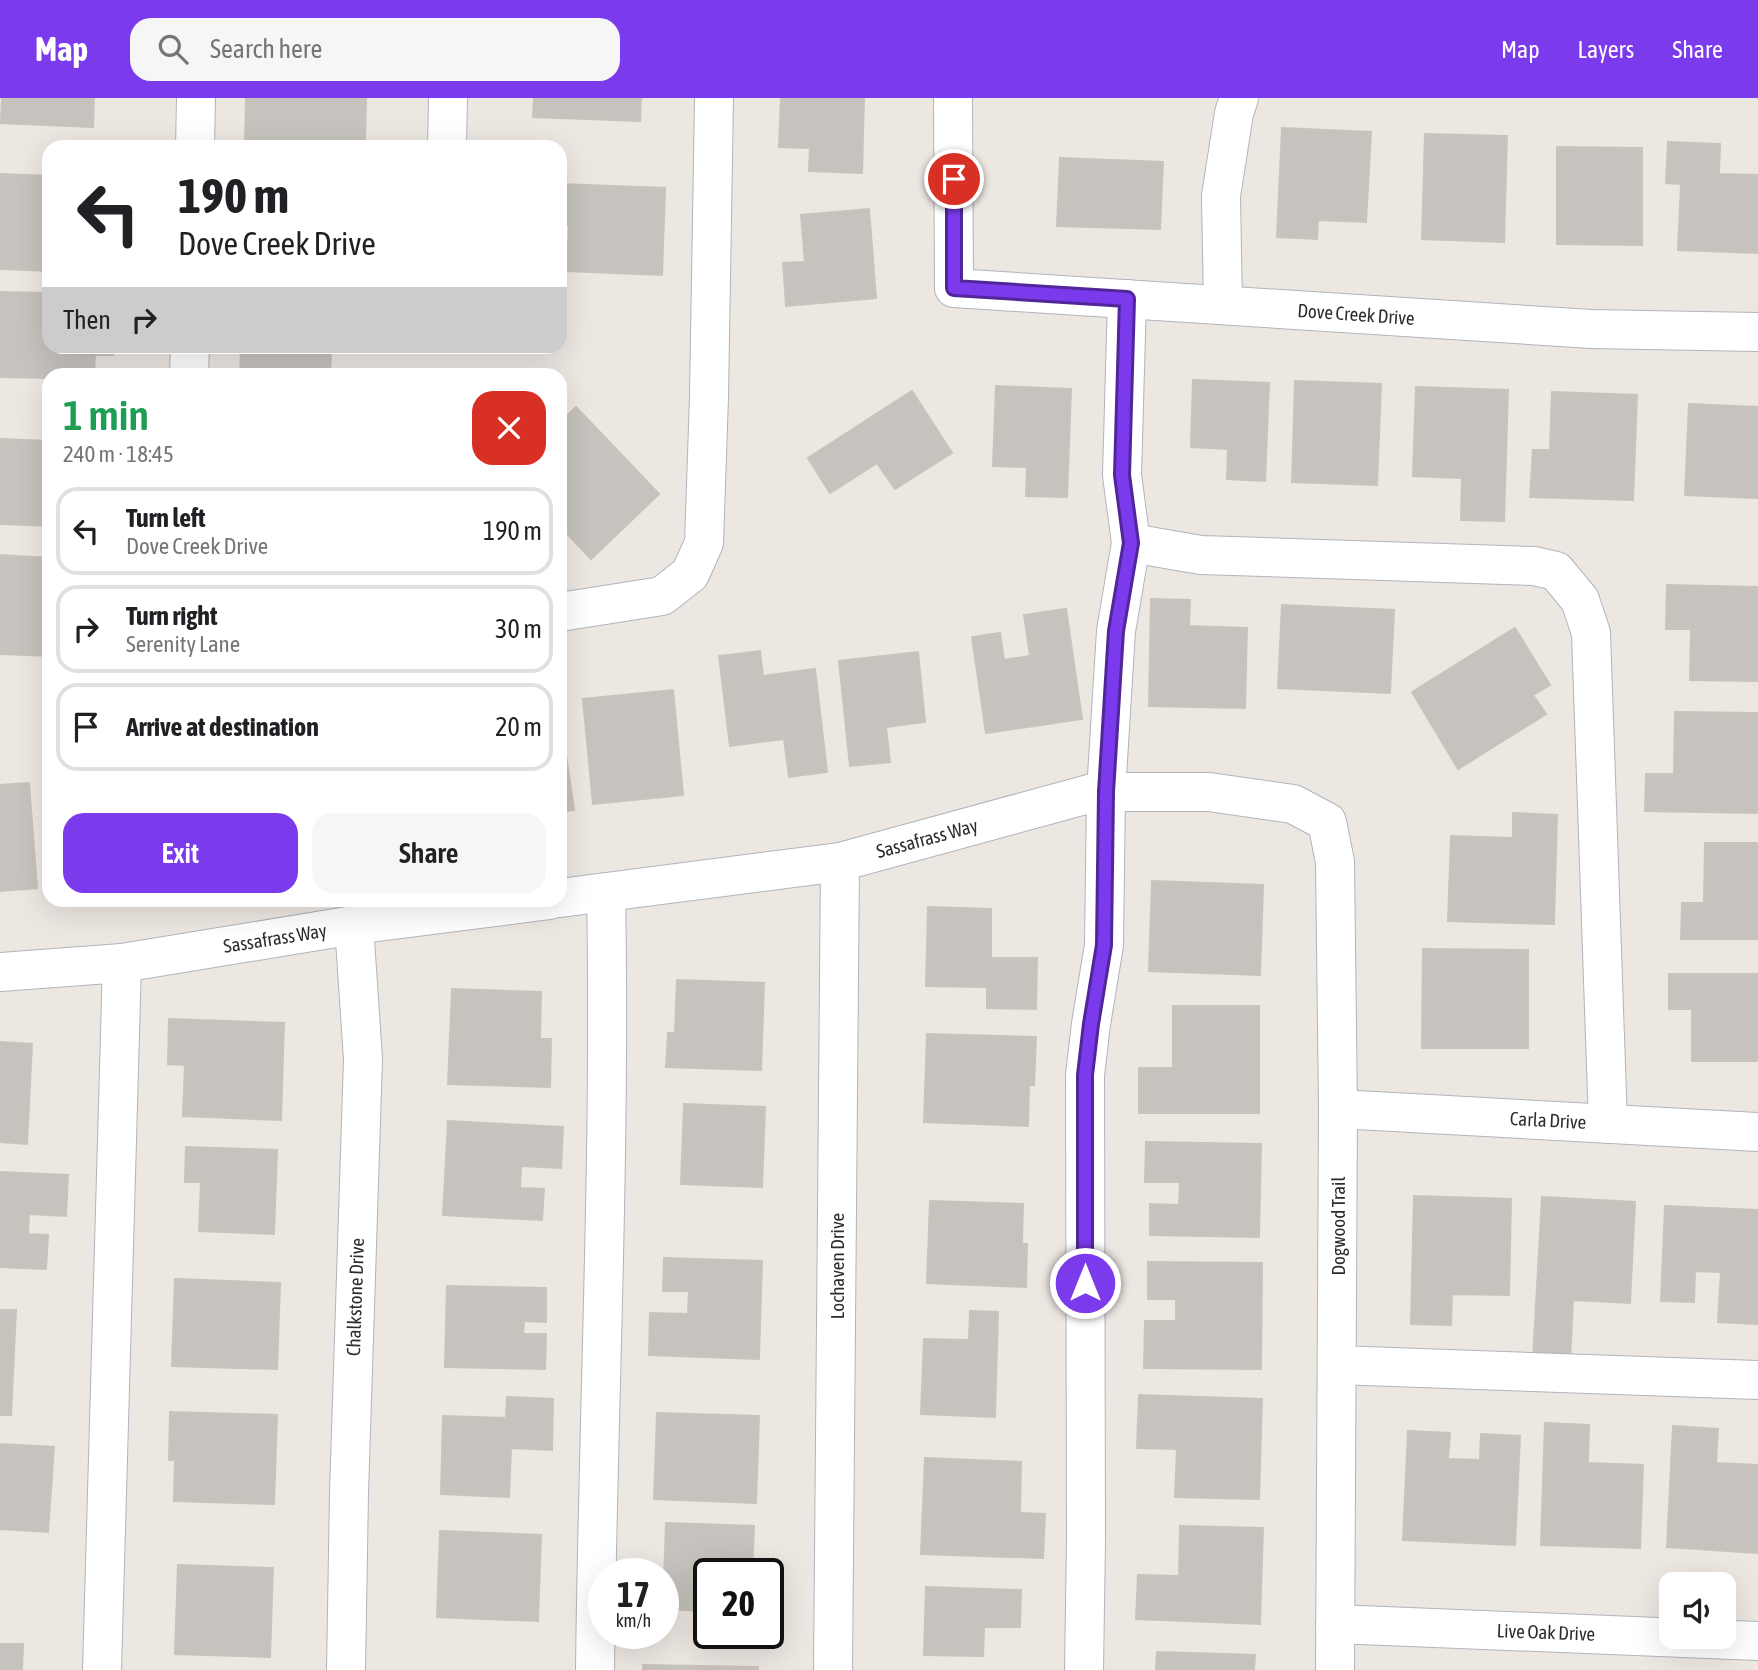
<!DOCTYPE html>
<html lang="en">
<head>
<meta charset="utf-8">
<style>
  :root { --surface:#fff; --page:#f6f6f6; --text:#202124; --muted:#757577; --line:#e0e0e0; --accent:#7c3aed }
  body { margin:0; font-family:"Asap Condensed",sans-serif; background:var(--page); color:var(--text); height:100vh; display:flex; flex-direction:column; font-size:26px; white-space:nowrap }
  * { box-sizing:border-box; margin:0 }
  p { font-size:23px; color:var(--muted) }
  .icon { flex:none; width:38px; height:38px; fill:none; stroke:currentColor; stroke-width:2; stroke-linecap:round; stroke-linejoin:round }
  .map { position:relative; flex:1; overflow:hidden }
  .panel { position:absolute; left:42px; top:270px; width:525px; height:539px; display:flex; flex-direction:column; background:var(--surface); border-radius:21px; box-shadow:0 7px 28px #0002 }
  .panel>* { flex:none }
  .guide { position:absolute; left:42px; top:42px; width:525px; height:214px; border-radius:21px; box-shadow:0 7px 28px #0002; background:#fff; color:var(--text); overflow:hidden }
  .tools { position:absolute; left:1659px; top:1474px; display:grid; gap:14px }
  .tools a { display:grid; place-items:center; width:77px; height:77px; border-radius:14px; background:var(--surface); box-shadow:0 7px 28px #0002; font-size:35px }
  .speed { position:absolute; left:588px; top:1460px; display:flex; gap:14px; font-size:35px; font-weight:700; text-align:center }
  .speed>* { display:grid; place-content:center; width:91px; height:91px; border-radius:50%; background:var(--surface); box-shadow:0 7px 28px #0002; line-height:1 }
  .speed small { font-size:18px; font-weight:400 }
  .speed .limit { border:4px solid #111; border-radius:10px; background:#fff; color:#111 }
  .pin { position:absolute; display:grid; place-items:center; width:60px; height:60px; color:#fff; margin:-30px; border:4px solid #fff; border-radius:50%; box-shadow:0 2px 7px #0007 }
  .me { position:absolute; width:77px; margin:-38px; rotate:0deg; stroke-linejoin:round; filter:drop-shadow(0 0 5px #0008) }
  .turn { display:flex; align-items:center; gap:24px; height:147px; padding:0 21px; font-size:32px }
  .turn .icon { width:91px; height:91px; stroke-width:2.5 }
  .turn b { display:block; font-size:49px; line-height:60px }
  .then { display:flex; align-items:center; height:66px; padding:0 21px; background:#0003; gap:14px; font-size:26px }
  .round { display:grid; place-items:center; flex:none; width:74px; height:74px; border-radius:21px; background:var(--page) }
  .head { display:flex; align-items:center; justify-content:space-between; height:119px; padding:0 21px }
  h1 { font-size:42px; font-weight:600; line-height:52px; color:#1e9e55 }
  .cta { display:flex; gap:14px; margin-top:auto; padding:14px 21px }
  .cta a { flex:1; height:80px; border-radius:21px; background:var(--accent); color:#fff; font-size:28px; font-weight:600; line-height:80px; text-align:center }
  .cta a+a { background:var(--page); color:var(--text) }
  ul { padding:0; list-style:none }
  li { display:flex; align-items:center; gap:21px; height:88px; margin:0 14px 10px; padding:0 7px; border:4px solid var(--line); border-radius:21px }
  li div { flex:1 }
  li b { display:block; font-size:26px }
  li em { font-style:normal }
  header { display:flex; align-items:center; gap:42px; box-sizing:border-box; height:98px; padding:0 35px; background:var(--accent); color:#fff }
  header strong { font-size:33px }
  nav { display:flex; gap:38px; margin-inline-start:auto; font-size:24px }
  .search { width:490px; height:63px; background:var(--page); display:flex; align-items:center; gap:18px; box-sizing:border-box; padding:0 24px; border-radius:21px; color:var(--muted); font-size:26px }
  .map>svg:first-child { display:block }
  .building { fill:#c6c2bd; stroke:#c9c3bb; stroke-width:2 }
  .lines { fill:none; stroke-linecap:round; stroke-linejoin:round }
  .minor-casing { stroke:#b2b4bc; stroke-width:40 }
  .minor { stroke:#fff; stroke-width:38 }
  .route-casing { stroke:#51269a; stroke-width:18 }
  .route { stroke:#7c3aed; stroke-width:12 }
  .labels { text-anchor:middle; dominant-baseline:central; stroke-width:7; stroke-linejoin:round; paint-order:stroke }
  .street-label { font-size:19px; fill:#2d2d2d; stroke:#fff }
</style>
</head>
<body>
<header>
<strong>Map</strong>
<div class="search"><svg class="icon" aria-label="search" viewBox="0 0 24 24"><circle cx="10" cy="10" r="6"/><path d="M15 15l6 6"/></svg>Search here</div>
<nav><a>Map</a><a>Layers</a><a>Share</a></nav>
</header>
<div class="map">
<svg width="1758" height="1572" viewBox="0 0 1758 1572">
  <rect width="100%" height="100%" fill="#ede7e2"/>
  <g class="building">
    <polygon points="2,0 94,0 93,29 1,25"/>
    <polygon points="246,0 366,0 365,48 245,44"/>
    <polygon points="534,0 641,0 640,23 533,19"/>
    <polygon points="781,0 864,0 862,75 809,73 810,50 779,49"/>
    <polygon points="1282,30 1371,34 1366,124 1318,122 1317,141 1277,139"/>
    <polygon points="1425,36 1507,38 1504,144 1422,141"/>
    <polygon points="1668,44 1720,46 1719,76 1758,77 1758,155 1678,152 1681,86 1666,85"/>
    <polygon points="1557,49 1642,50 1642,147 1557,146"/>
    <polygon points="1060,60 1163,64 1160,131 1057,128"/>
    <polygon points="0,76 49,78 49,173 0,171"/>
    <polygon points="560,86 665,90 662,177 567,173 569,127 560,127"/>
    <polygon points="869,111 876,200 786,208 783,165 805,164 801,117"/>
    <polygon points="0,194 49,195 49,248 114,248 113,257 95,257 94,276 49,276 49,280 0,279"/>
    <polygon points="241,252 331,256 330,276 240,276"/>
    <polygon points="1193,282 1269,285 1265,383 1227,381 1228,351 1191,349"/>
    <polygon points="1295,283 1381,286 1377,387 1292,384"/>
    <polygon points="996,288 1071,291 1067,399 1026,398 1027,369 993,368"/>
    <polygon points="1416,289 1508,292 1504,423 1461,422 1462,380 1413,378"/>
    <polygon points="912,293 952,355 895,391 877,365 830,395 808,360"/>
    <polygon points="1552,294 1637,297 1633,402 1530,399 1533,352 1550,352"/>
    <polygon points="1689,306 1758,309 1758,400 1685,397"/>
    <polygon points="576,309 659,396 591,461 560,428 560,325"/>
    <polygon points="0,341 49,343 49,428 0,426"/>
    <polygon points="0,457 49,460 49,558 0,556"/>
    <polygon points="1667,487 1758,489 1758,583 1690,582 1691,531 1666,531"/>
    <polygon points="1151,501 1190,502 1189,528 1247,530 1245,610 1149,608"/>
    <polygon points="1282,507 1394,512 1390,595 1278,590"/>
    <polygon points="1066,511 1082,621 986,635 972,539 1000,535 1004,562 1030,558 1024,517"/>
    <polygon points="1515,530 1550,587 1533,597 1546,616 1458,671 1412,594"/>
    <polygon points="760,553 763,578 815,571 827,674 789,679 784,641 730,648 719,558"/>
    <polygon points="918,554 925,624 886,629 890,664 850,668 839,563"/>
    <polygon points="673,592 683,697 593,706 583,601"/>
    <polygon points="1675,614 1758,615 1758,715 1645,713 1646,676 1674,676"/>
    <polygon points="560,616 574,712 560,714"/>
    <polygon points="29,685 37,790 0,793 0,687"/>
    <polygon points="1513,715 1557,717 1554,826 1448,823 1451,738 1513,740"/>
    <polygon points="1705,745 1758,745 1758,841 1681,841 1682,805 1704,805"/>
    <polygon points="1152,783 1263,787 1260,877 1149,873"/>
    <polygon points="928,809 991,811 991,860 1037,860 1036,911 987,910 987,889 926,888"/>
    <polygon points="1423,851 1528,852 1528,950 1422,950"/>
    <polygon points="1669,876 1758,876 1758,963 1692,963 1692,911 1669,911"/>
    <polygon points="677,882 764,885 761,972 666,969 668,935 675,935"/>
    <polygon points="452,891 541,894 540,941 551,941 550,989 448,986"/>
    <polygon points="1173,908 1259,908 1259,1015 1139,1015 1139,970 1173,970"/>
    <polygon points="169,921 284,925 281,1022 183,1018 185,967 168,966"/>
    <polygon points="927,936 1036,939 1034,987 1029,987 1028,1028 924,1024"/>
    <polygon points="0,944 32,946 27,1046 0,1044"/>
    <polygon points="684,1006 765,1009 762,1089 681,1086"/>
    <polygon points="448,1023 563,1029 561,1070 521,1068 520,1090 544,1091 542,1122 443,1117"/>
    <polygon points="1146,1044 1261,1046 1259,1139 1150,1137 1150,1106 1179,1107 1180,1084 1145,1084"/>
    <polygon points="186,1049 277,1052 274,1136 199,1133 201,1084 185,1084"/>
    <polygon points="0,1074 68,1077 66,1118 29,1116 28,1136 48,1137 46,1171 0,1169"/>
    <polygon points="1414,1098 1511,1101 1509,1197 1452,1196 1451,1227 1411,1226"/>
    <polygon points="1542,1099 1635,1104 1630,1205 1573,1202 1570,1263 1533,1261"/>
    <polygon points="930,1103 1023,1106 1022,1146 1027,1146 1026,1189 927,1185"/>
    <polygon points="1665,1108 1758,1112 1758,1226 1718,1224 1721,1174 1695,1173 1694,1204 1661,1203"/>
    <polygon points="664,1160 762,1163 759,1261 649,1257 650,1215 688,1216 689,1193 663,1193"/>
    <polygon points="1148,1164 1262,1165 1261,1271 1144,1270 1145,1223 1176,1223 1176,1201 1148,1201"/>
    <polygon points="175,1181 280,1185 277,1271 172,1268"/>
    <polygon points="447,1188 546,1190 546,1224 524,1223 523,1236 546,1236 545,1271 445,1269"/>
    <polygon points="0,1212 16,1212 11,1317 0,1317"/>
    <polygon points="970,1213 998,1214 995,1319 921,1316 924,1241 969,1242"/>
    <polygon points="1139,1297 1262,1301 1259,1401 1175,1399 1177,1351 1137,1350"/>
    <polygon points="507,1299 553,1301 552,1352 511,1350 509,1399 441,1396 443,1318 506,1320"/>
    <polygon points="170,1314 277,1317 274,1406 174,1403 175,1362 169,1362"/>
    <polygon points="657,1315 759,1318 756,1405 654,1401"/>
    <polygon points="1545,1325 1589,1327 1588,1365 1643,1367 1640,1450 1541,1447"/>
    <polygon points="1673,1328 1718,1331 1716,1365 1758,1367 1758,1455 1667,1449"/>
    <polygon points="1408,1333 1450,1335 1448,1361 1480,1362 1481,1336 1520,1338 1515,1447 1403,1442"/>
    <polygon points="0,1346 54,1349 48,1434 0,1431"/>
    <polygon points="925,1360 1021,1364 1020,1415 1045,1416 1043,1460 921,1456"/>
    <polygon points="666,1425 754,1428 752,1475 709,1475 709,1513 663,1511"/>
    <polygon points="1180,1428 1263,1430 1260,1526 1136,1521 1138,1477 1179,1478"/>
    <polygon points="440,1433 541,1437 538,1523 437,1519"/>
    <polygon points="178,1467 273,1470 270,1559 175,1556"/>
    <polygon points="926,1489 1021,1492 1020,1529 984,1529 983,1558 924,1557"/>
    <polygon points="0,1546 23,1546 22,1572 0,1572"/>
    <polygon points="1157,1554 1255,1557 1254,1572 1156,1572"/>
    <polygon points="643,1567 758,1569 758,1572 643,1572"/>
  </g>
  <g class="lines">
    <g class="minor-casing">
      <g id="minor">
        <polyline points="953,0 954,190 1591,231 1758,234"/>
        <polyline points="195,49 196,0"/>
        <polyline points="447,49 448,0"/>
        <polyline points="1223,207 1221,98 1234,15 1239,0"/>
        <polyline points="189,276 190,248"/>
        <polyline points="1131,445 1201,457 1534,468 1556,473 1580,502 1591,535 1608,1026"/>
        <polyline points="560,514 662,498 690,476 704,445 709,299 714,0"/>
        <polyline points="560,800 840,764 1096,694 1209,694 1293,706 1327,724 1335,764 1338,1011 1335,1572"/>
        <polyline points="0,874 122,865 354,827 550,802"/>
        <polyline points="1338,1011 1758,1034"/>
        <polyline points="1337,1267 1758,1282"/>
        <polyline points="1335,1526 1758,1543"/>
        <polyline points="102,1572 122,865"/>
        <polyline points="346,1572 349,1395 363,961 354,827"/>
        <path d="M595,1572C598,1313 611,1054 606,794"/>
        <polyline points="833,1572 840,764"/>
        <polyline points="1084,1572 1086,1443 1085,977 1091,926 1104,847 1106,694 1116,533 1131,445 1122,377 1127,201"/>
      </g>
    </g>
    <use href="#minor" class="minor"/>
  </g>
  <g class="lines">
    <g class="route-casing">
      <polyline id="route" points="954,81 954,190 1127,201 1122,377 1131,445 1116,533 1106,694 1104,847 1091,926 1085,977 1085,1185"/>
    </g>
    <use href="#route" class="route"/>
  </g>
  <g class="labels">
    <g class="street-label">
      <text transform="translate(1356 216) rotate(4)">Dove Creek Drive</text>
      <text transform="translate(927 740) rotate(-15)">Sassafrass Way</text>
      <text transform="translate(275 840) rotate(-9)">Sassafrass Way</text>
      <text transform="translate(1548 1022) rotate(3)">Carla Drive</text>
      <text transform="translate(1338 1128) rotate(-90)">Dogwood Trail</text>
      <text transform="translate(837 1168) rotate(-90)">Lochaven Drive</text>
      <text transform="translate(355 1199) rotate(-88)">Chalkstone Drive</text>
      <text transform="translate(1546 1534) rotate(2)">Live Oak Drive</text>
    </g>
  </g>
</svg>
<div class="tools">
<a><svg class="icon" aria-label="sound" viewBox="0 0 24 24"><path d="M4 9h4l5-4v14l-5-4H4zM17 9q2 3 0 6"/></svg></a>
</div>
<div class="speed"><div>17<small>km/h</small></div><div class="limit">20</div></div>
<div class="pin" style="left:954px;top:81px;background:#d93025"><svg class="icon" aria-label="arrive" viewBox="0 0 24 24"><path d="M6 21V4h12l-3 4 3 4H6"/></svg></div>
<svg class="me" style="left:1085px;top:1185px" viewBox="-20 -20 40 40"><circle r="17" fill="#7c3aed" stroke="#fff" stroke-width="3"/><path d="M0-11L8 9 0 5-8 9z" fill="#fff"/></svg>
<div class="guide">
<div class="turn"><svg class="icon" aria-label="left" viewBox="0 0 24 24"><path d="M17 20v-9H6M10 6l-5 5 5 5"/></svg><div><b>190 m</b>Dove Creek Drive</div></div>
<div class="then">Then<svg class="icon" aria-label="right" viewBox="0 0 24 24"><path d="M7 20v-9h11M14 6l5 5-5 5"/></svg></div>
</div>
<section class="panel">
<div class="head"><div><h1>1 min</h1><p>240 m · 18:45</p></div><a class="round" style="background:#d93025;color:#fff"><svg class="icon" aria-label="close" viewBox="0 0 24 24"><path d="M6 6l12 12M18 6L6 18"/></svg></a></div>
<ul>
<li><svg class="icon" aria-label="left" viewBox="0 0 24 24"><path d="M17 20v-9H6M10 6l-5 5 5 5"/></svg><div><b>Turn left</b><p>Dove Creek Drive</p></div><em>190 m</em></li>
<li><svg class="icon" aria-label="right" viewBox="0 0 24 24"><path d="M7 20v-9h11M14 6l5 5-5 5"/></svg><div><b>Turn right</b><p>Serenity Lane</p></div><em>30 m</em></li>
<li><svg class="icon" aria-label="arrive" viewBox="0 0 24 24"><path d="M6 21V4h12l-3 4 3 4H6"/></svg><div><b>Arrive at destination</b></div><em>20 m</em></li>
</ul>
<div class="cta"><a>Exit</a><a>Share</a></div>
</section>
</div>
</body>
</html>
